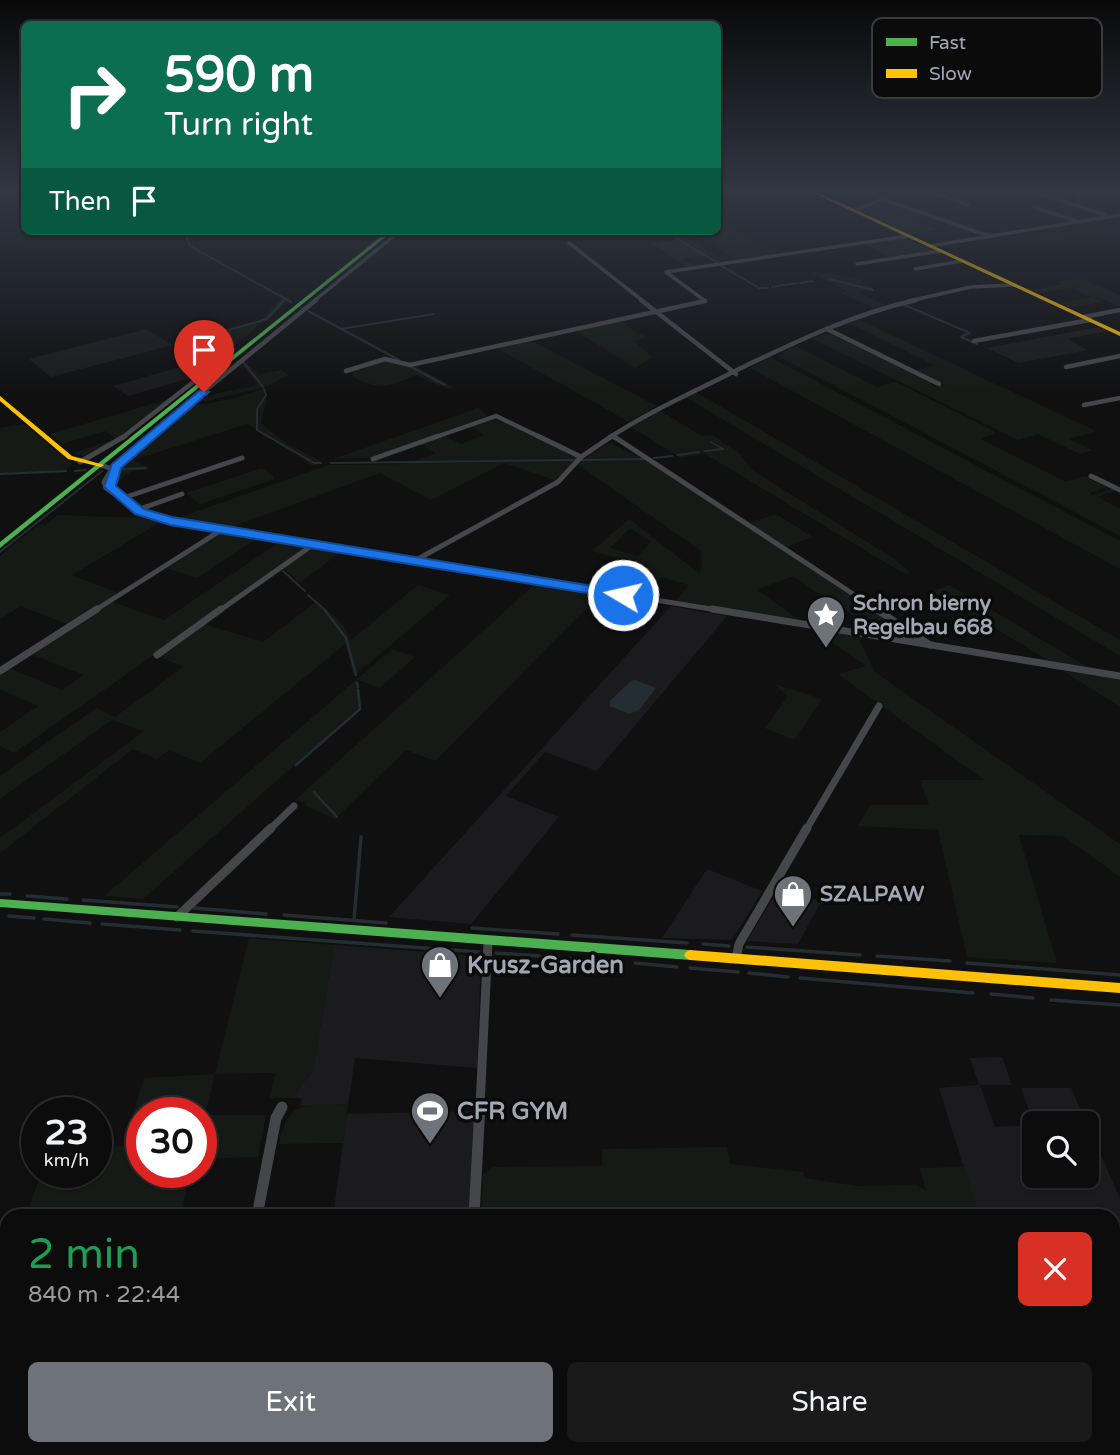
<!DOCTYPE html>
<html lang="en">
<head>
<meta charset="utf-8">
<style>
  :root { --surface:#0c0c0d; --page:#1a1a1b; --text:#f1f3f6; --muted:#9a9b9d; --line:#2c2c2e; --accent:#6e737a }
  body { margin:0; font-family:"Varela Round",sans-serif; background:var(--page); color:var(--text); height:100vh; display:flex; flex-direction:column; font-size:26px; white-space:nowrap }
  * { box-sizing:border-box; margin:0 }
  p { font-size:23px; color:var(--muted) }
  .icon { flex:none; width:38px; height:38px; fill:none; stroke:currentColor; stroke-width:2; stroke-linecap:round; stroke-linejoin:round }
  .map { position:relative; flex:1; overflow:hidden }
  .side { position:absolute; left:0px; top:1209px; width:1120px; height:247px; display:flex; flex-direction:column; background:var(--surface); border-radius:21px 21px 0 0; box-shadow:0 2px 5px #0004,0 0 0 2px var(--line) }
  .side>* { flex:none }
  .hud { position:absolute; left:21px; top:21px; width:700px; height:214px; border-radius:10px; box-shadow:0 2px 5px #0004,0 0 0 2px var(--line); background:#0b6e4f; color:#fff; overflow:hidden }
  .tools { position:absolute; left:1022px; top:1111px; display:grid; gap:14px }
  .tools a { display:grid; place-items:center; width:77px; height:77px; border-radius:10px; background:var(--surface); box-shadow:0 2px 5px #0004,0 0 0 2px var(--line); font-size:35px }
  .speed { position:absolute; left:21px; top:1097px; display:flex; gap:14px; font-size:35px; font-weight:700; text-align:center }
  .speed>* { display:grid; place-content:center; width:91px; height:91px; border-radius:50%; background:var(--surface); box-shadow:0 2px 5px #0004,0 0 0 2px var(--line); line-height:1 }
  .speed small { font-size:18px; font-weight:400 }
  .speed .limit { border:10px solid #d22; background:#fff; color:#111 }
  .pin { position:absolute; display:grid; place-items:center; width:60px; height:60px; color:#fff; margin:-72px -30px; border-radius:50% 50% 50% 0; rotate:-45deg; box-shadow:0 0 7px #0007 }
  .pin .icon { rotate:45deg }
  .me { position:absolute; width:77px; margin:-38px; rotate:279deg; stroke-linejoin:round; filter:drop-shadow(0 0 5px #0008) }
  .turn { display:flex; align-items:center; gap:24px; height:147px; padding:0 28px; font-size:32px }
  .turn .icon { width:91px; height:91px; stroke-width:2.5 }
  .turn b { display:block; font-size:49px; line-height:60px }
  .then { display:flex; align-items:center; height:66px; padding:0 28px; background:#0003; gap:14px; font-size:26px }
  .round { display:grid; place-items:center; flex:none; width:74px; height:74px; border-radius:10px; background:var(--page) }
  .summary { display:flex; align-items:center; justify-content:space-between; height:119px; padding:0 28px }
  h1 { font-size:42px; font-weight:600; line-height:52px; color:#1e9e55 }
  .primary-button { display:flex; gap:14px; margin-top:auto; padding:14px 28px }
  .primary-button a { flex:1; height:80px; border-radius:10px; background:var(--accent); color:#fff; font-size:28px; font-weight:600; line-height:80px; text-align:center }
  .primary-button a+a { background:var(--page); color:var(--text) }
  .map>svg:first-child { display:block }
  .built { fill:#1b1b1d }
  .green { fill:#151a16; fill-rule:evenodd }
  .water { fill:#242d32 }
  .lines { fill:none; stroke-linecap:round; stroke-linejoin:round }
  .stream-far3 { stroke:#242d32; stroke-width:2 }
  .stream-far2 { stroke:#242d32; stroke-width:2.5 }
  .stream-far1 { stroke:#242d32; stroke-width:3.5 }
  .stream { stroke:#242d32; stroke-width:4.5 }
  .street-far5 { stroke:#454649; stroke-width:3.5 }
  .street-far4 { stroke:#454649; stroke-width:4.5 }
  .street-far3 { stroke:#454649; stroke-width:5 }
  .street-far2 { stroke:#454649; stroke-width:7 }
  .street-far1 { stroke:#454649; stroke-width:9 }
  .street { stroke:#454649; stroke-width:11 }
  .fast { fill:#4caf50; fill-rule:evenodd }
  .slow { fill:#ffc107; fill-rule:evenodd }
  .route { fill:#1a73e8; stroke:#114b97; stroke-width:2 }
  .labels { text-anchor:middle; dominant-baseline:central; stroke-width:7; stroke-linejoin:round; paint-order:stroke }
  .poi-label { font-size:21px; font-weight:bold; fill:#a1a8b3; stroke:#0b0b0c; text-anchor:start }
  .near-poi-label { font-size:24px; font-weight:bold; fill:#a1a8b3; stroke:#0b0b0c; text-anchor:start }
  .key { fill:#0b0b0c; stroke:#383a3e; stroke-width:2 }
  .key-label { font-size:19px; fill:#a1a8b3 }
</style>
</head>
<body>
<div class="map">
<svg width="1120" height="1455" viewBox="0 0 1120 1455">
  <rect width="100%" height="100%" fill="#101011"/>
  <g class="built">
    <polygon points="884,201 926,215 910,219 940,230 911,234 862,211"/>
    <polygon points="903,238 933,250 892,258 864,244"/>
    <polygon points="680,240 706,256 681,259 696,266 688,267 651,243"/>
    <polygon points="1098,327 1107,331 1068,339 1088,350 1019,363 986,348"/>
    <polygon points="146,329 173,345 51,377 29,359"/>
    <polygon points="219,356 201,375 128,396 113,386"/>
    <polygon points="671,606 727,616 597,771 545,752 506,796 559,817 471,924 389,917"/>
    <polygon points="707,869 762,891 732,940 662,938"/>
    <polygon points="780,886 821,902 798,944 747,941"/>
    <polygon points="334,945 481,956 477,1068 355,1058 348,1104 300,1106 302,1098 292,1098 313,1070"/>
    <polygon points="1002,1057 1012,1085 980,1085 995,1127 1034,1125 1021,1088 1071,1088 1087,1124 1034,1124 1034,1176 1087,1176 1087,1124 1120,1198 1120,1437 1113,1433 1113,1216 979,1216 939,1088 979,1085 970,1058"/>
    <polygon points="474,1111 469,1216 333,1216 347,1114"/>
  </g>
  <g class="green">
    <polygon points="718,221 726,224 779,254 737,260 688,231 718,231"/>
    <polygon points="1101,226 1117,232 1037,245 1023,239"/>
    <polygon points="606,231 626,231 633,234 676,231 725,261 717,263 665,232 615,237"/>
    <polygon points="809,271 859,279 874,289 859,293 886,305 873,308 840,293 846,291"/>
    <polygon points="1083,279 1120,295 1120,307 1098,297 1094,298 1102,302 1070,308 1061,303 1091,297 1071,288 1039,293 1032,290 1062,284 1057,281"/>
    <polygon points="277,292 291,299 233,347 226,329 263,319 281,298 272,293"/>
    <polygon points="855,318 1096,431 1069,439 1092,450 1080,454 1038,434 1018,440 811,338 830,333 932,382 930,384 936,387 945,385 916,371 934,365 847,322"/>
    <polygon points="623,321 638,335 644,334 645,338 634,341 652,357 635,368 576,331"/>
    <polygon points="530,340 657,406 629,422 495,347"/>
    <polygon points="794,345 877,387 896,382 987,427 996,433 980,439 1066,482 1085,476 1107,487 1090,493 1092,495 1113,488 1117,490 1098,497 1120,509 1120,536 778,356"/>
    <polygon points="770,357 1120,541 1120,569 750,368"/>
    <path d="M388,361L403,366L413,365L454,387L447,389L417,375C389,386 380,392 352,376L354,371Z"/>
    <path d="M246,363L259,374L281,370L289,375L266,387L194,404C214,390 233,392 257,385L244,367L239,368Z"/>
    <polygon points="263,389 264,398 267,398 261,423 284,442 322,462 313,466 247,424 133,460 149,467 148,470 132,471 112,486 112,480 130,455 191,406 232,399"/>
    <polygon points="696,392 1120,640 1120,656 685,397"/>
    <polygon points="169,399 117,440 84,456 73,453 116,439 105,431 62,444 50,434"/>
    <polygon points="478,408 488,416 370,458 333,459"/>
    <polygon points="657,409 702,436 713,435 740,454 752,470 893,558 910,572 906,575 705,454 681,458 629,426"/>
    <polygon points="492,418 578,456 557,481 504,463 431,500 380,473 231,527 178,518 328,465 406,464 435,453 419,444 444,435 461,444 484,435 468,426"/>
    <polygon points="24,424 72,464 63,473 0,475 0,428"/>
    <path d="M610,442L640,458H645L919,637V641L874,634L834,599L829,601L793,576L757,590L804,623L676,601L689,585L661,577L643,595L606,589L632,562L592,551L629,519L699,573L702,564L701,551L577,464ZM630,528L651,542L638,556L610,548Z"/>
    <polygon points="262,468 274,477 272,480 200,504 186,493"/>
    <polygon points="776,514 813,537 786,547 750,523"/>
    <polygon points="58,515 142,518 161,522 72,575 118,593 69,625 21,606 0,619 0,556 38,525 45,525"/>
    <polygon points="221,533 258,538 197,578 166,568"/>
    <polygon points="281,541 309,546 14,753 0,746 0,732 38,706 0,689 0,673 9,668 62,690 83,675 31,654 113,602 164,620"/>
    <polygon points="311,548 342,551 300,583 283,568"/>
    <polygon points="531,582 601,594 435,761 406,750 335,819 304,805 307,803 295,800 533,586"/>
    <polygon points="418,585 450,595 354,676 345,644 200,763 169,750 157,759 133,749 0,853 0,838 144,731 112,720 0,799 0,776 96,708 115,717 183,667 157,656 204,624 263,642 317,601 341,622 351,640"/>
    <polygon points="950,585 1089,668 1048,660 932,591"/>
    <polygon points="813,629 863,637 860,641 875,672 1120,844 1120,877 1063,836 1019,835 1057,963 967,957 938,830 858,826 870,805 929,805 920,780 984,780 838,674 866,666"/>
    <polygon points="392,649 415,657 380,688 358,680 362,705 143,899 104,896"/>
    <polygon points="1063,671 1120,679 1120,707"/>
    <polygon points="774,684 822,699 794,740 765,728 788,696"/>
    <polygon points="249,938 334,945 313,1070 292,1098 270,1098 275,1073 215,1074 205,1115 266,1115 258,1157 201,1159 201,1113 142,1113 142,1172 191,1173 180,1216 26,1216 41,1173 96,1172 96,1147 123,1146 144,1078 215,1074"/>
    <path d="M348,1104L343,1143L279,1144C289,1097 306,1106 348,1104Z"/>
    <polygon points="727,1147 730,1164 803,1172 805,1178 857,1186 917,1185 926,1191 920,1168 964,1167 979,1216 481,1214 483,1175 493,1167 602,1166 602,1149"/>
    <polygon points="0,1263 7,1264 7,1449 21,1449 19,1455 0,1455"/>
    <polygon points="804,1449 915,1449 917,1455 805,1455"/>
  </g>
  <polygon class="water" points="635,680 656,688 639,710 629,714 610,706 610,701 631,681"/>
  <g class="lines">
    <g class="stream-far3">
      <polyline points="1079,192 1079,205"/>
      <polyline points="184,231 190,246 291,302"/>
      <polyline points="625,231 632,235 666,232 716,262"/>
      <polyline points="720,265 759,288 768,288"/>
      <polyline points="829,279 873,290"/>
      <polyline points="800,283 812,281"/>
      <polyline points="772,287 797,283"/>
      <polyline points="902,304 970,333 961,337 977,344"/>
      <polyline points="308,311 399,360"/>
      <polyline points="341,329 434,314"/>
      <polyline points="234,345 229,330 267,319 285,299"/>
      <polyline points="224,361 235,349"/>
      <polyline points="244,363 263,387"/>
      <polyline points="411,367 445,385"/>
      <polyline points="264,389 266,395 257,409 257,430 314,463 321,463"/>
      <polyline points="705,451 723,449 711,442"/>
      <polyline points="678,455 699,452"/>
      <polyline points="654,458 672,456"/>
      <polyline points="581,460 643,459"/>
      <polyline points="331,463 573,460"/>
      <polyline points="123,469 146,468"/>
      <polyline points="75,471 86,470"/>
      <polyline points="0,474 66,471"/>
      <polyline points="0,552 102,471"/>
      <polyline points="283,571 305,591"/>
      <polyline points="308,595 326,611"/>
    </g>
    <g class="stream-far2">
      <polyline points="324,609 346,638 356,675"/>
      <polyline points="357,683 358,687"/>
      <polyline points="296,765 360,709 358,690"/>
      <polyline points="314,792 337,817"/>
    </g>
    <g class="stream-far1">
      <polyline points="0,894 10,894"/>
      <polyline points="27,896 67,899"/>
      <polyline points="83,900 177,907"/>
      <polyline points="194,908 266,914"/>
      <polyline points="284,915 386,923"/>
      <polyline points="9,916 34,918"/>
      <polyline points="44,919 90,923"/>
      <polyline points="354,920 361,837"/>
      <polyline points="102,924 180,930"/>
      <polyline points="472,928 558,934"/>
      <polyline points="193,931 479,952"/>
      <polyline points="572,935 687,943"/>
      <polyline points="703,944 729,946"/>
      <polyline points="747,947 860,955"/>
      <polyline points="496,953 540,956"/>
      <polyline points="877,956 950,961"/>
      <polyline points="550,957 624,963"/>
      <polyline points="635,963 677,967"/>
      <polyline points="967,963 1120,975"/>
      <polyline points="690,968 738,972"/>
      <polyline points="749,973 788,977"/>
      <polyline points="800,978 973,993"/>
      <polyline points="991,994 1033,998"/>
      <polyline points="1051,1000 1120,1005"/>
    </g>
    <polyline class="stream" points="0,1345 7,1339"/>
    <g class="street-far5">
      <polyline points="865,192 884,198"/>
      <polyline points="931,192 968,205"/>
      <polyline points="1034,192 1106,215"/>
      <polyline points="882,199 989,236"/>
      <polyline points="1034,207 1076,221"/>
      <polyline points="854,211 897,192"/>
      <polyline points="569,243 643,301"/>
      <polyline points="930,246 1120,215"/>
      <polyline points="857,264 941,251"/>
      <polyline points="915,269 962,261"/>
      <polyline points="314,301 400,231"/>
      <polyline points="705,301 666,272 908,236"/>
      <polyline points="909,301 971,287 1013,285"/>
    </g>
    <g class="street-far4">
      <polyline points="641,300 736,374"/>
      <polyline points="1084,317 1120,310"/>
      <polyline points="827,329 939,384"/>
      <polyline points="974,341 1090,320"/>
      <polyline points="1066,367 1120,356"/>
      <polyline points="346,371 385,359 410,365 705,301"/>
      <polyline points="1084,405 1120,398"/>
      <polyline points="612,436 615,438"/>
      <polyline points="122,438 206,372"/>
      <polyline points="147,438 316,300"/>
      <polyline points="433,438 496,416 542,438"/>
      <path d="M609,438C650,411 694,392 737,370C795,342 853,314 916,300"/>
    </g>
    <g class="street-far3">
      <polyline points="538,436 581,457"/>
      <polyline points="613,436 879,611"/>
      <polyline points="373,459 438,436"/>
      <polyline points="80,462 125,436"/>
      <polyline points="101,465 112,469 104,482 106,488 140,512 170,521 723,611"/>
      <polyline points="111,468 150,436"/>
      <polyline points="1091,476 1120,490"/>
      <polyline points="120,499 242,458"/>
      <polyline points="137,510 182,494"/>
      <polyline points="416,560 558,482 581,457 612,436"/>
      <polyline points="94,611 223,529"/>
      <polyline points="219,611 314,544"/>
    </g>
    <g class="street-far2">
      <polyline points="712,609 1120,676"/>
      <polyline points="876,609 930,645"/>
      <polyline points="157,655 221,609"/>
      <polyline points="0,671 97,609"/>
      <polyline points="269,830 294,806"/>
      <polyline points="806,830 879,706"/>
    </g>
    <g class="street-far1">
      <polyline points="177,917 271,828"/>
      <polyline points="736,959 739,944 807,828"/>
      <polyline points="480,1106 488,942"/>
    </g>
    <g class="street">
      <polyline points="257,1216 276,1118 282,1107"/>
      <polyline points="474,1216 480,1105"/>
      <polyline points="463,1449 463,1455"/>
      <polyline points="618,1449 618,1455"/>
      <polyline points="791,1449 792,1455"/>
      <polyline points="210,1455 212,1449"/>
    </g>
    <g class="fast">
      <polygon points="388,231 393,231 0,548 0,542"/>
      <polygon points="0,899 690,950 694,952 696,955 694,958 690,960 0,907"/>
    </g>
    <g class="slow">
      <polygon points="811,192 817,192 1120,332 1120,336"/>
      <polygon points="0,396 72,456 104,465 101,467 68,459 0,401"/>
      <polygon points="690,950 1120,983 1120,993 690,960 686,958 684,955 686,952"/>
    </g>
  </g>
  <linearGradient id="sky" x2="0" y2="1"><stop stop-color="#090909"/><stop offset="0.48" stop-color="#313743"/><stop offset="1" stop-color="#313743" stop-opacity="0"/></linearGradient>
  <rect width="1120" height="396" fill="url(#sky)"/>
  <polygon class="route" points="200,390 209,392 121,468 116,486 144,509 172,517 623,591 629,595 623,599 170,525 135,514 104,487 112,464"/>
  <defs>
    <g id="sight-pin" transform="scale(2.0125)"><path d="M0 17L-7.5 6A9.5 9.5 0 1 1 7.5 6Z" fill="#6e737a" stroke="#0b0b0c"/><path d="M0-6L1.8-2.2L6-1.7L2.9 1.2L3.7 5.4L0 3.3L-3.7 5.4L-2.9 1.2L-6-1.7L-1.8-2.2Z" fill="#fff"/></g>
    <g id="shop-pin" transform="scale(2.0125)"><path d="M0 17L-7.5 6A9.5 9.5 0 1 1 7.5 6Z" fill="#6e737a" stroke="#0b0b0c"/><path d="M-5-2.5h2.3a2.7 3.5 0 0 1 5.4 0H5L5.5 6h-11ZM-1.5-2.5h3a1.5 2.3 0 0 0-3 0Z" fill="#fff"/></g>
    <g id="stadium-pin" transform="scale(2.0125)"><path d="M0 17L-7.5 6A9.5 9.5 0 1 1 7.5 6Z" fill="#6e737a" stroke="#0b0b0c"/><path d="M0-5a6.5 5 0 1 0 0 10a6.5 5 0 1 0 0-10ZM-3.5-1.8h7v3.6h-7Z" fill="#fff"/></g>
  </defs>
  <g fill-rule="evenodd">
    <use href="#sight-pin" x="826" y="615"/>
    <use href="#shop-pin" x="793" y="894"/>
    <use href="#shop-pin" x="440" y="965"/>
    <use href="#stadium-pin" x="430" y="1111"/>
  </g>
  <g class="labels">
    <g class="poi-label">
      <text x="853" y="603">Schron bierny<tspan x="853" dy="24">Regelbau 668</tspan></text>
      <text x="820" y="894">SZALPAW</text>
    </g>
    <g class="near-poi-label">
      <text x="467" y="965">Krusz-Garden</text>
      <text x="457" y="1111">CFR GYM</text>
    </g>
  </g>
  <rect x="872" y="18" width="230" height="80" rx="10" class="key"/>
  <rect x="886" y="38" width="31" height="8" fill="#4caf50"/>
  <rect x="886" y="69" width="31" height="9" fill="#ffc107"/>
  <g class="key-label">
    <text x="929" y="49">Fast</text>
    <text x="929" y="80">Slow</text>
  </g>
</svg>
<div class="tools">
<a><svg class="icon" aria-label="search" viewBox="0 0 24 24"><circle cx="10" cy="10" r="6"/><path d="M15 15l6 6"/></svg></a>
</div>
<div class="speed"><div>23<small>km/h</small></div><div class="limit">30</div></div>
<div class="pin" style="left:204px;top:392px;background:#d93025"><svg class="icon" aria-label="arrive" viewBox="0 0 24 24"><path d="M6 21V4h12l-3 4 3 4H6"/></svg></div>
<svg class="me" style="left:623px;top:595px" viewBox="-20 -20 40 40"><circle r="17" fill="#1a73e8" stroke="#fff" stroke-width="3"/><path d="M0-11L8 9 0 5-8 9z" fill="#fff"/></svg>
<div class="hud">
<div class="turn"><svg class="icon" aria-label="right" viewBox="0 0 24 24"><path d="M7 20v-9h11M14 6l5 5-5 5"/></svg><div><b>590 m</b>Turn right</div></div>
<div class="then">Then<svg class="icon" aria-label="arrive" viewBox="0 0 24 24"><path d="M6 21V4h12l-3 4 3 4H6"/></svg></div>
</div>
<section class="side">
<div class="summary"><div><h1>2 min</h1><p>840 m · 22:44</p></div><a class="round" style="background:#d93025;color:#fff"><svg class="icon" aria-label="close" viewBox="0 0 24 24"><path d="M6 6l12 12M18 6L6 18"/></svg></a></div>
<div class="primary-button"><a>Exit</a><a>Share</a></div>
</section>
</div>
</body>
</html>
